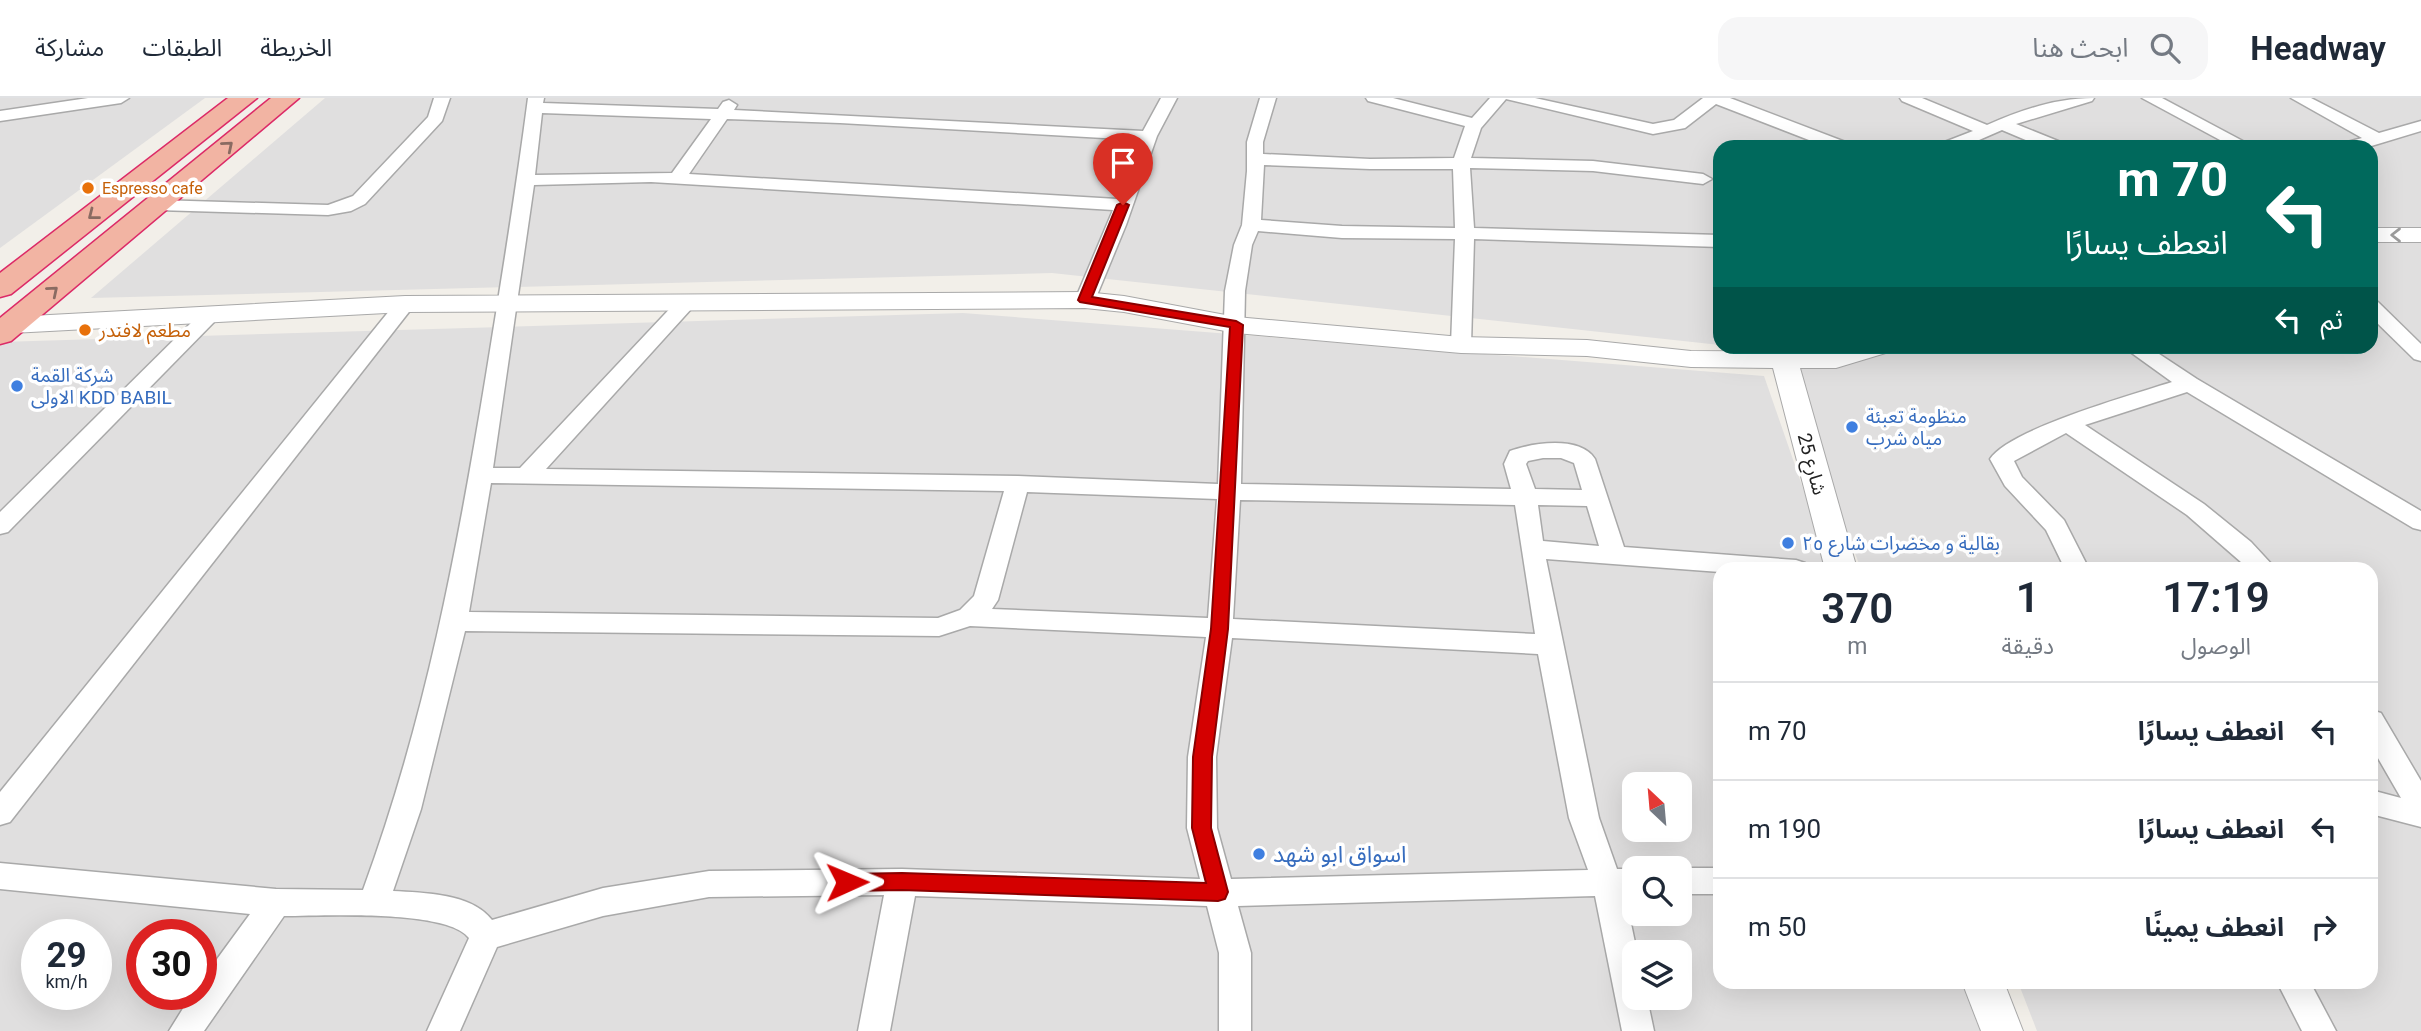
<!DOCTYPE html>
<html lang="ar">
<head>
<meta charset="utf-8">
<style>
  :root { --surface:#fff; --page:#f6f6f7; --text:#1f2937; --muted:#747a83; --line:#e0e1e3 }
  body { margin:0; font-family:Roboto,"Noto Sans Arabic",sans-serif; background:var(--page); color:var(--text); direction:rtl; height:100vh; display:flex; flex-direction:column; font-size:26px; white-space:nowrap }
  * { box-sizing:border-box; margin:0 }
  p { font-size:23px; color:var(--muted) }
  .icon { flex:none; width:38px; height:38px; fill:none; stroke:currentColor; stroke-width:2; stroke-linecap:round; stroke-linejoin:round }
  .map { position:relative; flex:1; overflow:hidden; direction:ltr }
  .sheet { position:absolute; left:1713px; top:464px; width:665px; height:427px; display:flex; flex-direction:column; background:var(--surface); border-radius:21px; box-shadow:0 7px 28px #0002; direction:rtl }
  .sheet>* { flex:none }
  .top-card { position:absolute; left:1713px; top:42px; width:665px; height:214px; border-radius:21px; box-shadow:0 7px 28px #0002; direction:rtl; background:#00695c; color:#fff; overflow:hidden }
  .needle { width:46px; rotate:334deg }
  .buttons { position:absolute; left:1622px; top:674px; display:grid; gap:14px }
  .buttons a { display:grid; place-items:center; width:70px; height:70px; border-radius:14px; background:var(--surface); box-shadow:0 7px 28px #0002; font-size:35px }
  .speed { position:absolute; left:21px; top:821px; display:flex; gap:14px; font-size:35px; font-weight:700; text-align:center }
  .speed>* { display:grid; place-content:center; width:91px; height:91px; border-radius:50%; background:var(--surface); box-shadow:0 7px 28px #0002; line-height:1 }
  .speed small { font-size:18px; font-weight:400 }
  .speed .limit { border:10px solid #d22; background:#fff; color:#111 }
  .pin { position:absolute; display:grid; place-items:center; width:60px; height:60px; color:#fff; margin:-72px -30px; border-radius:50% 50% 50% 0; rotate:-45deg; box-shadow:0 0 7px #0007 }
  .pin .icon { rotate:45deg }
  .me { position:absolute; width:77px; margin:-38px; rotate:89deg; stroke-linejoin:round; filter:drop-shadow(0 0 5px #0008) }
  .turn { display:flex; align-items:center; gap:24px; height:147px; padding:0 35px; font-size:32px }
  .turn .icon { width:91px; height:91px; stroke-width:2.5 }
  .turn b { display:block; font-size:49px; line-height:60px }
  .then { display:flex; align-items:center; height:66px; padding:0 35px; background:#0003; gap:14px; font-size:26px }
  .eta { display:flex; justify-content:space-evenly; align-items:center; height:119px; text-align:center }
  .eta b { font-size:42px; font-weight:600; line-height:49px }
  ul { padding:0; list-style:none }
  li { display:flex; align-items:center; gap:21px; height:98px; padding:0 35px; border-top:2px solid var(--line) }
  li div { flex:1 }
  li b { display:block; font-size:26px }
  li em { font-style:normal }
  header { display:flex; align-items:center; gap:42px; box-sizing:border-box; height:98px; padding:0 35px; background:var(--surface); border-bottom:2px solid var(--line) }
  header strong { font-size:33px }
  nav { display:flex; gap:38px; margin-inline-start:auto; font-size:24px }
  .search { width:490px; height:63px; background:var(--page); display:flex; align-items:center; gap:18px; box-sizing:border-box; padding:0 24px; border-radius:21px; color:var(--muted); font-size:26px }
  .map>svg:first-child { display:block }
  .residential { fill:#e0dfdf; fill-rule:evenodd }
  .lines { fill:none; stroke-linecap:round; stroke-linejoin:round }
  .minor-casing { stroke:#a9a9a9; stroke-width:3 }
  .tertiary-casing { stroke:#a9a9a9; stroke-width:2 }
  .trunk-casing { stroke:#dc2a67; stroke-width:3 }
  .minor { fill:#fff; fill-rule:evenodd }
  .tertiary { fill:#fff; fill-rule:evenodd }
  .trunk { fill:#f2b4a3; fill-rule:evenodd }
  .oneway { stroke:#8a6b62 }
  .oneway2 { stroke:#9c9c9c }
  .route { fill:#d40000; stroke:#8a0000; stroke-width:2 }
  .food-dot { fill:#e8710a; stroke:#fff; stroke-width:2.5 }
  .shop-dot { fill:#3f7fe0; stroke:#fff; stroke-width:2.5 }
  .labels { text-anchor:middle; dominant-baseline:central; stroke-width:7; stroke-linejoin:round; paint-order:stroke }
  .far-food-label { font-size:16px; fill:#c56008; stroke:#fff; text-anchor:start }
  .food-label { font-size:19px; fill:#c56008; stroke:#fff; text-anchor:start }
  .shop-label { font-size:19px; fill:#366cbe; stroke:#fff; text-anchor:start }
  .street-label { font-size:19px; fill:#222; stroke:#fff }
  .near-shop-label { font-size:23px; fill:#366cbe; stroke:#fff; text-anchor:start }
</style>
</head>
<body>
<header>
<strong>Headway</strong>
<div class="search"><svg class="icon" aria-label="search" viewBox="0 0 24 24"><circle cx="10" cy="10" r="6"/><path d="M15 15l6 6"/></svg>ابحث هنا</div>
<nav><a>الخريطة</a><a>الطبقات</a><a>مشاركة</a></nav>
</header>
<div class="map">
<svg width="2421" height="933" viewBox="0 0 2421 933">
  <rect width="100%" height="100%" fill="#f2efe9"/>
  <g class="residential">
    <polygon points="0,0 205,0 0,150"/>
    <polygon points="325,0 2421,0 2421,933 2037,933 2018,884 2371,884 2371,471 1861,471 1778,253 1735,249 2371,248 2371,49 1720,49 1720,247 1052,175 91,200"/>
    <path d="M963,215L1764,278L1831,471H1720V884H1973L1990,933H0V244ZM1634,686H1680V732H1634ZM1634,770H1680V816H1634ZM37,836H96V896H37ZM142,836H201V896H142ZM1634,854H1680V900H1634Z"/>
  </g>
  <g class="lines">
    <g class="minor-casing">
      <g id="minor">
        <polygon points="88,0 129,0 121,5 0,23 0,13"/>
        <polygon points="434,0 450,0 442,23 365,106 351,113 328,117 157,112 148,107 157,102 328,107 353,98 428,19"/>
        <path d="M528,0H544L543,5L718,11L723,4L729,2L737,7L734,12L1143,33L1161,0H1177L1157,38L1126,127L1095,202L1085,208L1075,202L1113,112L651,84L534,87L493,370H520L678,202H692L695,206L692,210L546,371L1018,378L1218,386L1225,193L1234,147L1242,127L1247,73V44L1260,0H1276L1263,44V56L1370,61L1454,60L1465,28L1368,3L1366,0H1393L1472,20L1490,0H1535L1653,26L1674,22L1703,0H1730L1848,45L1850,49H1827L1716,6L1685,30L1653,36L1506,1L1481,30L1471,60L1593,63L1703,76L1712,81L1703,86L1593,73L1470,70L1474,130L1720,137V149L1474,141L1471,247L1468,251H1454L1451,247L1455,141L1342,140L1258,133L1252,147L1245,193L1241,386L1511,391L1504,366L1510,353C1532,345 1580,337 1595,361L1624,449L1796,462L1805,465L1808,471H1720V474L1546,461L1599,720L1617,771H1634V797H1625L1637,854H1634V900H1647L1654,933H1622L1595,798L1238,808L1251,855V933H1219V855L1207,808L915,798L890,933H858L884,797L709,799L603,818L497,849L460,933H427L469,840C447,811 322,818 284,818L204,933H169L192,896H201V883L250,816L0,791V765L276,791L363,792C425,623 457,454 486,277C501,185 516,92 528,0ZM542,15L711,21L672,75L535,77ZM727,21L840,25L1139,42L1117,101L689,76ZM1264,67L1370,71H1453L1455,130L1342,128L1261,122ZM1543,360H1561L1574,365L1582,392L1535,391L1526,366L1528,363ZM491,385L1004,393L974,498L960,512L938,520L469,514ZM1027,394L1217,401L1208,520L992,511L998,502ZM1240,402L1515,407L1535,536L1233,521ZM1538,407L1587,408L1599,448L1543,443ZM970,528L1206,539L1188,659L1187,730L1200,781L902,771L709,773L603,790L492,822C471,795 425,795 393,793L421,711L465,533L939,538ZM1232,540L1538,556L1569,720L1588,772L1231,781L1217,730L1216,659Z"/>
        <path d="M1900,0H1922L1987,27C2021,12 2056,0 2094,0L2092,3L2016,26L2063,45L2065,49H2042L2002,32L1963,49H1940L1942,45L1973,33L1902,3Z"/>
        <polygon points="2142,0 2162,0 2254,49 2233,49"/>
        <polygon points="2291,0 2311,0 2379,35 2421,23 2421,33 2368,49 2342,49 2344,45 2362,40"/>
        <polygon points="405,200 412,202 415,206 412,210 10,724 0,727 0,694 398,202"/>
        <polygon points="2371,202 2378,204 2421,246 2421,263 2414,261 2371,219"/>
        <polygon points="211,210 218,212 221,216 218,220 8,434 0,436 0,414 204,212"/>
        <path d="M2122,248H2147L2197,281L2421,413V432L2413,430L2187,294L2085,327L2204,406L2251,444L2276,471H2249L2187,417L2066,335L2014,363L2022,379L2064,422L2089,471H2065L2046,432L2005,388L1990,361C2009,331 2135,296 2172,284Z"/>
        <polygon points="2371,612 2381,615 2421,683 2421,729 2371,716 2371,692 2401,700 2371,648"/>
        <polygon points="1679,770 1720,770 1720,796 1680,796"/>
        <polygon points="2277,884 2310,884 2336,933 2302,933"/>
      </g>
    </g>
    <g class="tertiary-casing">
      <g id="tertiary">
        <rect x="2371" y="130" width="50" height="14"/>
        <polygon points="1085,194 1124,198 1236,219 1461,239 1587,242 1691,253 1834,254 1851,248 1893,248 1889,254 1836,270 1800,270 1857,471 1825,471 1773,270 1691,269 1587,258 1461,255 1236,235 1124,214 1085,210 405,214 12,235 3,232 0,228 3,222 12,219 405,198"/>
        <polygon points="1962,884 2004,884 2023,933 1981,933"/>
      </g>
    </g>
    <g class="trunk-casing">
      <g id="trunk">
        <polygon points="228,0 257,0 11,196 0,199 0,175"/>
        <polygon points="271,0 299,0 11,243 0,246 0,220"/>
      </g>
    </g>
    <use href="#minor" class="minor"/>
    <use href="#tertiary" class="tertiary"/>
    <use href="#trunk" class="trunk"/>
  </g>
  <defs><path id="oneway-chevron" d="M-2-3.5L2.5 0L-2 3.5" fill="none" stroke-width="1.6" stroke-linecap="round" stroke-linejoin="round" transform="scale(1.75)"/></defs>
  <g class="oneway">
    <use href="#oneway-chevron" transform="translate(228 48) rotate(-40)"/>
    <use href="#oneway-chevron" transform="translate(93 117) rotate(142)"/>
    <use href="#oneway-chevron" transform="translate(53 193) rotate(-40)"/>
  </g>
  <use class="oneway2" href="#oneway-chevron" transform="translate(2396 137) rotate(180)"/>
  <polygon class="route" points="1123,104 1129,107 1092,199 1236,223 1243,227 1228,531 1212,659 1211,730 1228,794 1225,801 1218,803 902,792 847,793 840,790 837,784 840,778 847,776 902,775 1206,785 1192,730 1193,659 1211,531 1230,229 1080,204 1078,202 1117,107"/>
  <g class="food-dot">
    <circle cx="88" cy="90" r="7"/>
    <circle cx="85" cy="232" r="7"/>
  </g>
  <g class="shop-dot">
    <circle cx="17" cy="288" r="7"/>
    <circle cx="1852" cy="329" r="7"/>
    <circle cx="1788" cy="445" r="7"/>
    <circle cx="1259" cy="756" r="7"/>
  </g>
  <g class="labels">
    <g class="far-food-label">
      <text x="102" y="90">Espresso cafe</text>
    </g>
    <g class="food-label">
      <text x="99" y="232">مطعم لافندر</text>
    </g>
    <g class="shop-label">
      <text x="31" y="277">شركة القمة<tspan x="31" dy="22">الاولى KDD BABIL</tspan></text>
      <text x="1866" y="318">منظومة تعبئة<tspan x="1866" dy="22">مياه شرب</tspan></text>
      <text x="1802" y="445">بقالية و مخضرات شارع ٢٥</text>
    </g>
    <g class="street-label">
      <text transform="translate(1812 366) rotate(75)">شارع 25</text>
    </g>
    <g class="near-shop-label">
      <text x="1273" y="756">اسواق ابو شهد</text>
    </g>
  </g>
</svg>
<div class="buttons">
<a><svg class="needle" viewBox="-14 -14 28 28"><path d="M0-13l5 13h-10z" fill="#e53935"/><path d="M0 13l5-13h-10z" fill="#747a83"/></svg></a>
<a><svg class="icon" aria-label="search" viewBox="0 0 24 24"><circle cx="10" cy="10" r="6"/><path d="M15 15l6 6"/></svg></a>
<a><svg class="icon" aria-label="layers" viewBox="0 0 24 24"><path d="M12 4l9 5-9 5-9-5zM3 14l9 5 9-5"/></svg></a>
</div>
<div class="speed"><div>29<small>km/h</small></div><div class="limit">30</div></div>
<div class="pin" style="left:1123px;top:107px;background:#d93025"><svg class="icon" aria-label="arrive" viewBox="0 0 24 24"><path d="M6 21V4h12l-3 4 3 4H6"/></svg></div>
<svg class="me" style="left:847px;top:784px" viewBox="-20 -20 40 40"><path d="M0-17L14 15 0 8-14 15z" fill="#d40000" stroke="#fff" stroke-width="4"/></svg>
<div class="top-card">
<div class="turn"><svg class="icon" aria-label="left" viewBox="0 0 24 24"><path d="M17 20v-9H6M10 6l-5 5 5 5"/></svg><div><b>70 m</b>انعطف يسارًا</div></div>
<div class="then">ثم<svg class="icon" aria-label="left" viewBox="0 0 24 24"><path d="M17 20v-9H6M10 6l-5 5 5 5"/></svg></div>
</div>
<section class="sheet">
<div class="eta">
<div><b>17:19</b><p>الوصول</p></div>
<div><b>1</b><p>دقيقة</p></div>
<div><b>370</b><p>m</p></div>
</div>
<ul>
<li><svg class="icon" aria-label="left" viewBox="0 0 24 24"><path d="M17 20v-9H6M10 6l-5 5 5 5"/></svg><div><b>انعطف يسارًا</b></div><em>70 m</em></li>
<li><svg class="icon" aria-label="left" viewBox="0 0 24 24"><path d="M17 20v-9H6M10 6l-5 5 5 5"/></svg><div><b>انعطف يسارًا</b></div><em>190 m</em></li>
<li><svg class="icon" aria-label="right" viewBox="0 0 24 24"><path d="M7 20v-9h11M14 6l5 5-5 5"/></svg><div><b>انعطف يمينًا</b></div><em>50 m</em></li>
</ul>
</section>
</div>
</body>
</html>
